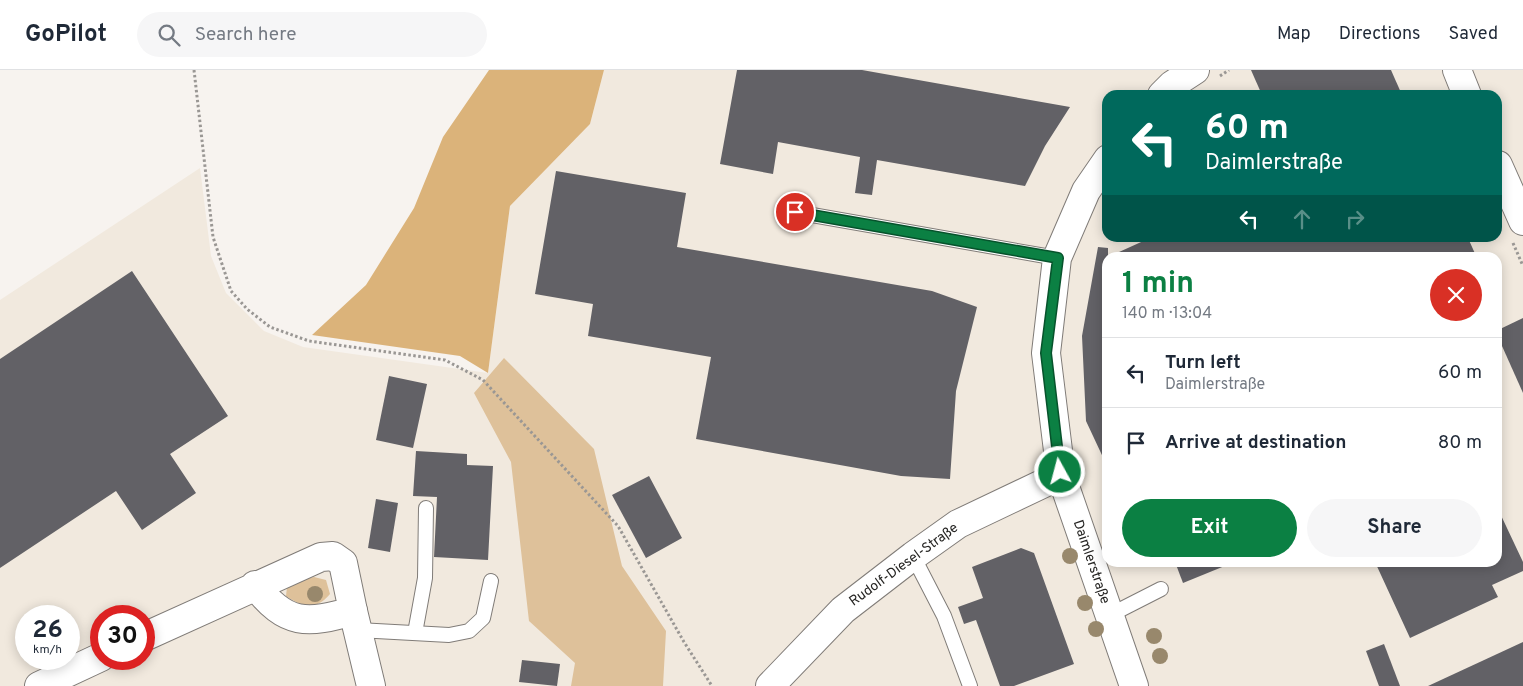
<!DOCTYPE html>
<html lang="en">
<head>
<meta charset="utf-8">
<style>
  :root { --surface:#fff; --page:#f6f6f7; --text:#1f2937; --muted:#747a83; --line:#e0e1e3; --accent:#0b8043 }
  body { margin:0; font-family:Overpass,sans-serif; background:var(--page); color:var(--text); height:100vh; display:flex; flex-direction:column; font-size:19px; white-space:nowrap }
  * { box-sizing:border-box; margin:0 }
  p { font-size:16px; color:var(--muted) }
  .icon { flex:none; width:28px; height:28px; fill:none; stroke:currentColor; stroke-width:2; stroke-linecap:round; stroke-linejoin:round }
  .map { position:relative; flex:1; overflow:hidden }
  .sheet { position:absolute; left:1102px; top:182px; width:400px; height:315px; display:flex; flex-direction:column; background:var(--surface); border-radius:15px; box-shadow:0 2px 12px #0003 }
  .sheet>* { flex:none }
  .banner { position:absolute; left:1102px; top:20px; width:400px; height:152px; border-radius:15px; box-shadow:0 2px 12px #0003; background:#00695c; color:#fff; overflow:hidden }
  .speed { position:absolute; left:15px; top:535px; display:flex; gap:10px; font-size:25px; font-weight:700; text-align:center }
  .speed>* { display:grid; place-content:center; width:65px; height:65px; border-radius:50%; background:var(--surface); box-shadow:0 2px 12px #0003; line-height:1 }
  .speed small { font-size:12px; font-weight:400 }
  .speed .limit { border:8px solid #d22; background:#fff; color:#111 }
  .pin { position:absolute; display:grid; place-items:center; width:42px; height:42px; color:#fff; margin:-21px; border:2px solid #fff; border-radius:50%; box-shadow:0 1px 5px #0007 }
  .me { position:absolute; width:55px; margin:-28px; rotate:353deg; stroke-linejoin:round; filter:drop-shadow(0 0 4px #0008) }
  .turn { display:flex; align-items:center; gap:18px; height:105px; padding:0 20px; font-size:22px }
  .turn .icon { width:65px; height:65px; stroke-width:2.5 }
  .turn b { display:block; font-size:35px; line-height:42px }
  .lanes { display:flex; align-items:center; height:48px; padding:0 20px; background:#0003; justify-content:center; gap:25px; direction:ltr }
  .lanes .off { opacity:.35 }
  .round { display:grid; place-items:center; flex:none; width:52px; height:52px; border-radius:26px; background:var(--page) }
  .headline { display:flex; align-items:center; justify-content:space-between; height:85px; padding:0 20px }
  h1 { font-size:30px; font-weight:700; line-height:38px; color:var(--accent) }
  .button { display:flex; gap:10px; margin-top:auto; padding:10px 20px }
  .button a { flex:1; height:58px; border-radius:30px; background:var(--accent); color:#fff; font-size:20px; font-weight:700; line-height:58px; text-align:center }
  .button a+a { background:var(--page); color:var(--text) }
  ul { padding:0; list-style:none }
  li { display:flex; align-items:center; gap:15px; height:70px; padding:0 20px; border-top:1px solid var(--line) }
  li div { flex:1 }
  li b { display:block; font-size:19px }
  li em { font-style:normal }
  header { display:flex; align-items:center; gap:30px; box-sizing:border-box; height:70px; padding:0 25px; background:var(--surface); border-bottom:1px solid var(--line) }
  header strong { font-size:24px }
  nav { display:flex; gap:28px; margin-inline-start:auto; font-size:18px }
  .search { width:350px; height:45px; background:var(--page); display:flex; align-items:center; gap:12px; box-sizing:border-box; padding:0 18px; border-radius:28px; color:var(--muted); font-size:19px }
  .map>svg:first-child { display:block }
  .built { fill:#f1e9de; fill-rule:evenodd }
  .green { fill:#dec19a }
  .forest { fill:#dbb37a }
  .building { fill:#626166 }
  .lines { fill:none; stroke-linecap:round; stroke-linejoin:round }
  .service-casing { stroke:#807c78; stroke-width:16 }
  .minor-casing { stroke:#807c78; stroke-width:30 }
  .path { stroke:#9a9794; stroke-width:3; stroke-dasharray:2.5 2.5; stroke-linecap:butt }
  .service { stroke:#fff; stroke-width:14 }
  .minor { stroke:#fff; stroke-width:28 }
  .tree { fill:#98886c }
  .route-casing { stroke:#07532c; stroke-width:12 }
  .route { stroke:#0b8043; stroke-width:9 }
  .labels { text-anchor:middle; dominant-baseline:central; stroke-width:5; stroke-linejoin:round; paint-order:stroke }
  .street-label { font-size:14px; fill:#262523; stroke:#fff }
</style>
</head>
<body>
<header>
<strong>GoPilot</strong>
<div class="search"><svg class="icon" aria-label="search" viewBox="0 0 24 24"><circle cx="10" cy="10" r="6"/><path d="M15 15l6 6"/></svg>Search here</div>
<nav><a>Map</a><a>Directions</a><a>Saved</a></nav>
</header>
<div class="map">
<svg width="1523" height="616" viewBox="0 0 1523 616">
  <rect width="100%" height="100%" fill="#f7f3ef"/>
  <path class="built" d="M604,0H1523V616H0V230L200,98L211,186L226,223L264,261L303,277L488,303L510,136L590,54ZM1108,25H1498V168H1108ZM1108,188H1498V492H1108ZM26,546H69V589H26ZM101,546H144V589H101Z"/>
  <g class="green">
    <polygon points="504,288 594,379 622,496 666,561 663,616 571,616 575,593 529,551 511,392 474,323"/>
    <path d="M314,507L326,510L330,524C315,541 304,538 286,526L287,517L295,512Z"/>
  </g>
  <polygon class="forest" points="489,0 604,0 590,54 510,136 488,303 460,286 312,265 366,215 414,138 443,67"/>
  <g class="building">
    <polygon points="737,0 862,0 1070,37 1045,76 1025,116 877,90 872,125 855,123 860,87 778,72 773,104 720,94"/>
    <polygon points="1251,0 1391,0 1402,25 1262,25"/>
    <polygon points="556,101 686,123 677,177 932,221 977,237 956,321 950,409 901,406 696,369 711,287 588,266 593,234 535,224"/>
    <polygon points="1150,168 1468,168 1477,188 1108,188 1108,398 1086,351 1082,266 1098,177 1108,178 1108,187"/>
    <polygon points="132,201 228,346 170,384 196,423 142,460 116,421 0,498 0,289"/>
    <polygon points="1523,248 1523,323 1498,267 1498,260"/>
    <polygon points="389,306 427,314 413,378 376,370"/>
    <polygon points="416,381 467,384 467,395 493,396 488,490 434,487 437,427 413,426"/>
    <polygon points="649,406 682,468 646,488 612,425"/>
    <polygon points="376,429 398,433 390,482 368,478"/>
    <polygon points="1498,439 1523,492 1523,501 1492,515 1498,527 1410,568 1375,492 1498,492"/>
    <polygon points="1021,478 1034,483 1074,594 1014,616 1000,616 976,550 964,554 958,537 983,528 972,497"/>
    <polygon points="1175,492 1232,492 1232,493 1183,513"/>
    <polygon points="1523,572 1523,616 1428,616"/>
    <polygon points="1384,574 1400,616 1379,616 1366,581"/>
    <polygon points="522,590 560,594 557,616 519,612"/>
  </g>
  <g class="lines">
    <g class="service-casing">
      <g id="service">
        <polyline points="795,142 1057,188"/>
        <polyline points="913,486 944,546 970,616"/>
        <polyline points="1110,545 1161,519"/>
        <polyline points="358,560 449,565 469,561 483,548 491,511"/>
        <polyline points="415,563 425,508 426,438"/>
      </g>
    </g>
    <g class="minor-casing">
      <g id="minor">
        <polyline points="1457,0 1467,25"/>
        <polyline points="1162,25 1172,15 1195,0"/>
        <polyline points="1108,89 1086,121 1057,188 1046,283 1061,405 1134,616"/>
        <polyline points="1498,95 1523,151"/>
        <polyline points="353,541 371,616"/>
        <path d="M144,567L321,487L333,486L343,493L353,541C307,554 286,556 255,515"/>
        <polyline points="39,616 101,587"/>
        <polyline points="770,616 843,540 913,486 958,454 1061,405"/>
      </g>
    </g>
    <g class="path">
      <polyline points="194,0 213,167 231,221 247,239 270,257 309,271 445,290 483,310 618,456 684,572 712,616"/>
      <polyline points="1220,6 1229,0"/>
      <polyline points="1513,173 1523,196"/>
    </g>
    <use href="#service" class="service"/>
    <use href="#minor" class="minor"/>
  </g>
  <g class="tree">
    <circle cx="1070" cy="486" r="8"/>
    <circle cx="315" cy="524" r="8"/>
    <circle cx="1085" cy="533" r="8"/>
    <circle cx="1096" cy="559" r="8"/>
    <circle cx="1154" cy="566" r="8"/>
    <circle cx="1160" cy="586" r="8"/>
  </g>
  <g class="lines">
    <g class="route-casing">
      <polyline id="route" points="795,142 1058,188 1046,283 1060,402"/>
    </g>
    <use href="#route" class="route"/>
  </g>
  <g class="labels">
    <g class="street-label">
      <text transform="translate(1091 492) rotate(71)">Daimlerstraße</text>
      <text transform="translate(904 495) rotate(-36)">Rudolf-Diesel-Straße</text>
    </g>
  </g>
</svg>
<div class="speed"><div>26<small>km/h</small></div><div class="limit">30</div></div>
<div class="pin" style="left:795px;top:142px;background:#d93025"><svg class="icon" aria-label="arrive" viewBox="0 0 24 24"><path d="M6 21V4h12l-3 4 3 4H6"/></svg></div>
<svg class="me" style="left:1060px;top:402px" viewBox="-20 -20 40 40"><circle r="17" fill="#0b8043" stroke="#fff" stroke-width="3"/><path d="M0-11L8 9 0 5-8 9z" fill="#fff"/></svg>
<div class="banner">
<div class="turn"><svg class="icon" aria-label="left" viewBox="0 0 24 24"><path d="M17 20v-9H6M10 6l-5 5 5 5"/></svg><div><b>60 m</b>Daimlerstraße</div></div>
<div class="lanes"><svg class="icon" aria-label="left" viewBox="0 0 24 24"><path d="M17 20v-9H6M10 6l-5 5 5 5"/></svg><svg class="icon off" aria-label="ahead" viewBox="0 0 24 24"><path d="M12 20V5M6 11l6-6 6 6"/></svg><svg class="icon off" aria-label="right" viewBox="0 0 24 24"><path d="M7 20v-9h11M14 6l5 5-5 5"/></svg></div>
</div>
<section class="sheet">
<div class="headline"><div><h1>1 min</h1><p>140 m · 13:04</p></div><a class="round" style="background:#d93025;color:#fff"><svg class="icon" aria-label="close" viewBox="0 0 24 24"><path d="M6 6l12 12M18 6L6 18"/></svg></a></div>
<ul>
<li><svg class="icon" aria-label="left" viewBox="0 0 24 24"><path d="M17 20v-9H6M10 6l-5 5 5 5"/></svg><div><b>Turn left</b><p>Daimlerstraße</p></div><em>60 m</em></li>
<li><svg class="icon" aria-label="arrive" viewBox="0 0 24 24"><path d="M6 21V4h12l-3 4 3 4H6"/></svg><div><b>Arrive at destination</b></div><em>80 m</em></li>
</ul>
<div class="button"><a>Exit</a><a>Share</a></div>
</section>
</div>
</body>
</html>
